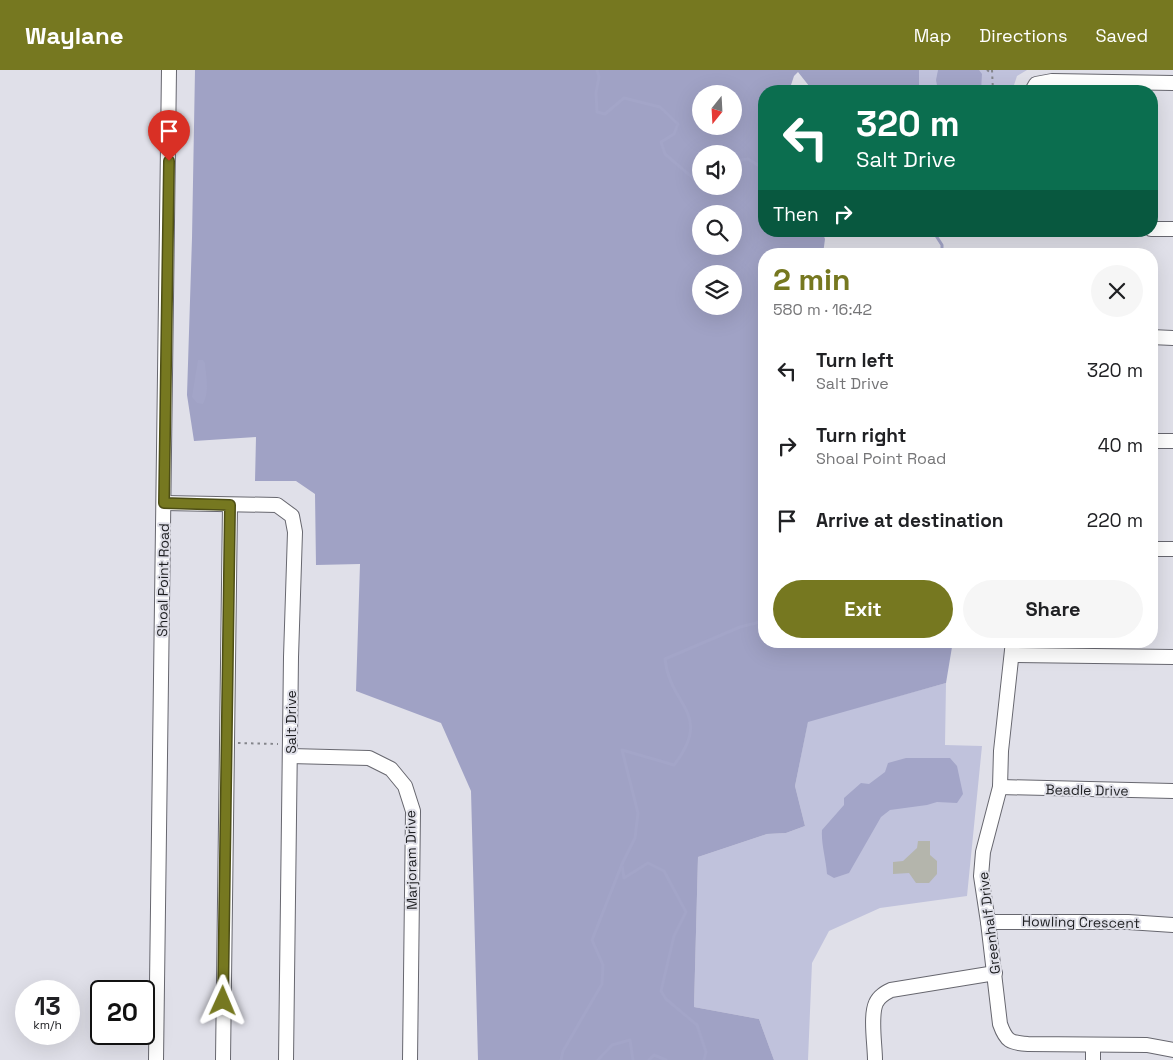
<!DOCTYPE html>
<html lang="en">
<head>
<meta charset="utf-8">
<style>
  :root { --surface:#fff; --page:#f6f6f6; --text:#202124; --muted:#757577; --accent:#767820 }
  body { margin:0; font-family:"Space Grotesk",sans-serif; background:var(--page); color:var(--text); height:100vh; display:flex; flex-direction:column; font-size:19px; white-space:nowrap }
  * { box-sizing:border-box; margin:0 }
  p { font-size:16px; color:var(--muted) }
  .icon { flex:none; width:28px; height:28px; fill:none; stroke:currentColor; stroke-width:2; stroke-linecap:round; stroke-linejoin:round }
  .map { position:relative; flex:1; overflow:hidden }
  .sheet { position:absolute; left:758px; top:178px; width:400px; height:400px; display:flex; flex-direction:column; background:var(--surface); border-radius:20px; box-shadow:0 5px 20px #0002 }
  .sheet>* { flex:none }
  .guide { position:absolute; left:758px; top:15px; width:400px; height:152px; border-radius:20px; box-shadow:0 5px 20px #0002; background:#0b6e4f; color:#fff; overflow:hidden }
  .needle { width:32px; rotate:198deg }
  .controls { position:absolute; left:692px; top:15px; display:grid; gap:10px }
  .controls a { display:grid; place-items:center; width:50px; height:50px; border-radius:50%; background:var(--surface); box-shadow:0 5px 20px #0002; font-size:25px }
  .speed { position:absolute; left:15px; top:910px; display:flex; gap:10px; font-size:25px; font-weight:700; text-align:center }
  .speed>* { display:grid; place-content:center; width:65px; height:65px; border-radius:50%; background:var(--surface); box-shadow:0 5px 20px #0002; line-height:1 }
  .speed small { font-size:12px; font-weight:400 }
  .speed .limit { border:2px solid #111; border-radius:8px; background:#fff; color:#111 }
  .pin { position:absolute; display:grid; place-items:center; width:42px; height:42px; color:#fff; margin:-51px -21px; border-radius:50% 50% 50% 0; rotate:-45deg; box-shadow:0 0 5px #0007 }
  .pin .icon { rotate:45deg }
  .me { position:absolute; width:55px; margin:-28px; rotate:1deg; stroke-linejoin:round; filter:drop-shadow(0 0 4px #0008) }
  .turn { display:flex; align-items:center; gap:18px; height:105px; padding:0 15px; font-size:22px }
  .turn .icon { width:65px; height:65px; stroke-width:2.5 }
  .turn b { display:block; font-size:35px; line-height:42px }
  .then { display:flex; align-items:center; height:48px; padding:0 15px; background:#0003; gap:10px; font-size:19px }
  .round { display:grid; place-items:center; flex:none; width:52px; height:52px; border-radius:26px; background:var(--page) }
  .headline { display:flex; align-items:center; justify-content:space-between; height:85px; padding:0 15px }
  h1 { font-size:30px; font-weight:600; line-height:38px; color:var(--accent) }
  .primary-button { display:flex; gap:10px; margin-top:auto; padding:10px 15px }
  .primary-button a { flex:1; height:58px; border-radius:30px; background:var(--accent); color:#fff; font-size:20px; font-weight:600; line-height:58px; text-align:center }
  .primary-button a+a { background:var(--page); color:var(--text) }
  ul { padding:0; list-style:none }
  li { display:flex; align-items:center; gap:15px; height:75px; padding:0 15px }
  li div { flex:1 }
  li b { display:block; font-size:19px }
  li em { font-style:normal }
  header { display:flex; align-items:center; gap:30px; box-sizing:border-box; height:70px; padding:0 25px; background:var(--accent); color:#fff }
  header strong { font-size:24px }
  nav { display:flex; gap:28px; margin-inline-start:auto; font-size:18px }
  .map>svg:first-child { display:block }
  .green { fill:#c0c2dc }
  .forest { fill:#a0a2c5; fill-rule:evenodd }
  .water { fill:#a3a5c8 }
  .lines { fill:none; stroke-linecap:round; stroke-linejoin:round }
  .stream { stroke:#a3a5c8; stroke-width:3 }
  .building { fill:#b4b5ac }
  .minor-casing { stroke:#67676f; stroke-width:16 }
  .path { stroke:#84858b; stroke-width:2; stroke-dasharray:2.5 4; stroke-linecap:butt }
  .minor { stroke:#fff; stroke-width:14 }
  .route-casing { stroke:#4d4e15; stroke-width:12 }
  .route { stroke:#767820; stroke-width:9 }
  .labels { text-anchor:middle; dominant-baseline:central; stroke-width:4; stroke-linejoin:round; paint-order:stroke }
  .street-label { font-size:14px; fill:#1e1f22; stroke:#e0e0e9 }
</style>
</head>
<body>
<header>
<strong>Waylane</strong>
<nav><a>Map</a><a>Directions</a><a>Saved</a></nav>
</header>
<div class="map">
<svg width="1173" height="990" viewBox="0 0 1173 990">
  <rect width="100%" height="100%" fill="#e0e0e9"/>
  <g class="green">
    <polygon points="919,0 1027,0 1017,6 1012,21 919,21"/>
    <polygon points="946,613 945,675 982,676 967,826 880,838 829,861 812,893 808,990 774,990 759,949 694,937 698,787 767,764 786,763 805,756 795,716 808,651"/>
  </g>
  <path class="forest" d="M195,0H919V21H813L798,2L794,6L789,21H764V161H822L825,169L823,184H764V571H953L946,613L808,652L795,716L805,756L786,763L767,764L698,787L694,937L759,949L774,990H478L471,721L441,653L356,621L360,494L316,495L315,424L296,411H255L256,367L194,371L187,325L192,168ZM701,24H734V56H701ZM701,84H734V116H701ZM701,144H734V176H701ZM701,204H734V236H701Z"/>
  <g class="water">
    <polygon points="938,0 979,0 982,4 981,21 938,21 936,10"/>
    <path d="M198,290H203L205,293C206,307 210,321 203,334L197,333L192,327Z"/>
    <path d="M906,688H950L957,696L963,724L957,733L937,732L927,735L890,740L881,747L849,803L834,808L827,804C826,789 821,774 822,760L844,735V728L861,713L869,714L885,702L888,693Z"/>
  </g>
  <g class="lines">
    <g class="stream">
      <polyline points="597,0 599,7 596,23 597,42 605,44 624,28 660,37 678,54 674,64 661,72 665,84 701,115"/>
      <polyline points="734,91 748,89 761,97 762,125 764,129"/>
      <polyline points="703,116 706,119 714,116"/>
      <polyline points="933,161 942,175 942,184"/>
      <polyline points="622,795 624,808 648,793 664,801 686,842 674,866 661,921 666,929 697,955 706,982 704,990"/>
      <path d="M561,990L563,981L602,914L603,895L592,870L622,794L635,768L638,743L622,680L674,695C714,643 670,637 665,589L740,557L764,551"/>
      <polyline points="598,990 612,975 630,970 633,990"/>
      <polyline points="649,990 654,985 666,990"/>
    </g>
  </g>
  <polygon class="building" points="918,771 930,771 930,785 937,791 937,804 929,813 916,813 909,803 893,804 893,792 903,791 917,778"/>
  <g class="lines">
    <g class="minor-casing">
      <g id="minor">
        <polyline points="1032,21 1036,14 1052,11 1173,13"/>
        <polyline points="1151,159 1173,159"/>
        <polyline points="1151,267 1173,268"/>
        <polyline points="1151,371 1173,371"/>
        <polyline points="164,433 277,435 292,446 295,462 291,587 286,990"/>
        <polyline points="1151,479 1173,479"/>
        <path d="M1013,571L1001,681L1000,717L983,782L981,806L988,852L1000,954C1006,971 1010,973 1028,974L1147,975L1173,980"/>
        <polyline points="1012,585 1173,587"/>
        <polyline points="290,686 369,688 391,699 405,716 413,741 410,990"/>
        <polyline points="1000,717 1173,721"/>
        <polyline points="988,852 1128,852 1173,855"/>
        <polyline points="156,990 169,0"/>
        <polyline points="223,990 230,435"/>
        <path d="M875,990C875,975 870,946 876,933C879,926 885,923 891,920L995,903"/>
        <polyline points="1093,990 1093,975"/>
      </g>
    </g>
    <g class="path">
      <polyline points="987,0 992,4"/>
      <polyline points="992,0 993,21"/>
      <polyline points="238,673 278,674"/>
    </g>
    <use href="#minor" class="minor"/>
  </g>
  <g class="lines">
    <g class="route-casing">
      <polyline id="route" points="169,91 164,433 230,435 223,931"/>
    </g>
    <use href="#route" class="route"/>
  </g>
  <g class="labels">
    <g class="street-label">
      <text transform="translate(163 510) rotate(-89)">Shoal Point Road</text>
      <text transform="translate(291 652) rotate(-90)">Salt Drive</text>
      <text transform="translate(1087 720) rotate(1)">Beadle Drive</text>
      <text transform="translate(411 790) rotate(-91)">Marjoram Drive</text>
      <text transform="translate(1081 852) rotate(1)">Howling Crescent</text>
      <text transform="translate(989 853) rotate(-97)">Greenhalf Drive</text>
    </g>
  </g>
</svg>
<div class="controls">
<a><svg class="needle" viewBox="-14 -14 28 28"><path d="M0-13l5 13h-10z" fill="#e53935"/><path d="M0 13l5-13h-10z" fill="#757577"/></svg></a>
<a><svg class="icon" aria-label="sound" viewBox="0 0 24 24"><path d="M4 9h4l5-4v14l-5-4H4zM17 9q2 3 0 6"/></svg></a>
<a><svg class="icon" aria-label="search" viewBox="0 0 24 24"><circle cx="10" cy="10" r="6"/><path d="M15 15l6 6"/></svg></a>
<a><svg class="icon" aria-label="layers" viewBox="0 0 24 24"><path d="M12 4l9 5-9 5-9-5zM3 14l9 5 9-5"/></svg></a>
</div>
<div class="speed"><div>13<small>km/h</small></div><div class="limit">20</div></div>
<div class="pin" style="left:169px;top:91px;background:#d93025"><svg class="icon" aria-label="arrive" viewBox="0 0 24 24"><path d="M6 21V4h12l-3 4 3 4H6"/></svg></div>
<svg class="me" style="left:223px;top:931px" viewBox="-20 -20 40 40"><path d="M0-17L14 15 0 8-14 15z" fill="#767820" stroke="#fff" stroke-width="4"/></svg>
<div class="guide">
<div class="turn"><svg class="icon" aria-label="left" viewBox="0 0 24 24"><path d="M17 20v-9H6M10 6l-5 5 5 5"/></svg><div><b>320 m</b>Salt Drive</div></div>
<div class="then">Then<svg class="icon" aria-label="right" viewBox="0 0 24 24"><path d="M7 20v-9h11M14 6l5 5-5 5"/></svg></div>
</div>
<section class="sheet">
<div class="headline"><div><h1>2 min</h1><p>580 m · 16:42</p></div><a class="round"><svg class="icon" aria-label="close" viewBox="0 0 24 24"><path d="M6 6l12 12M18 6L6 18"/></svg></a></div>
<ul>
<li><svg class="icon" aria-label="left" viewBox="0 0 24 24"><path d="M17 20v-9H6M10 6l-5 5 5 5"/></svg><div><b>Turn left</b><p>Salt Drive</p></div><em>320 m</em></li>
<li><svg class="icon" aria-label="right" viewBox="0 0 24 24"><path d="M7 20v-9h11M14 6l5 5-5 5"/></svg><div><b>Turn right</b><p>Shoal Point Road</p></div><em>40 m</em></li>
<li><svg class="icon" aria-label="arrive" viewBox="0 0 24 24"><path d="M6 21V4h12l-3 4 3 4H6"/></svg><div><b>Arrive at destination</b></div><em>220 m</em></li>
</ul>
<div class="primary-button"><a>Exit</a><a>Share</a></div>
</section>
</div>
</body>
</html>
